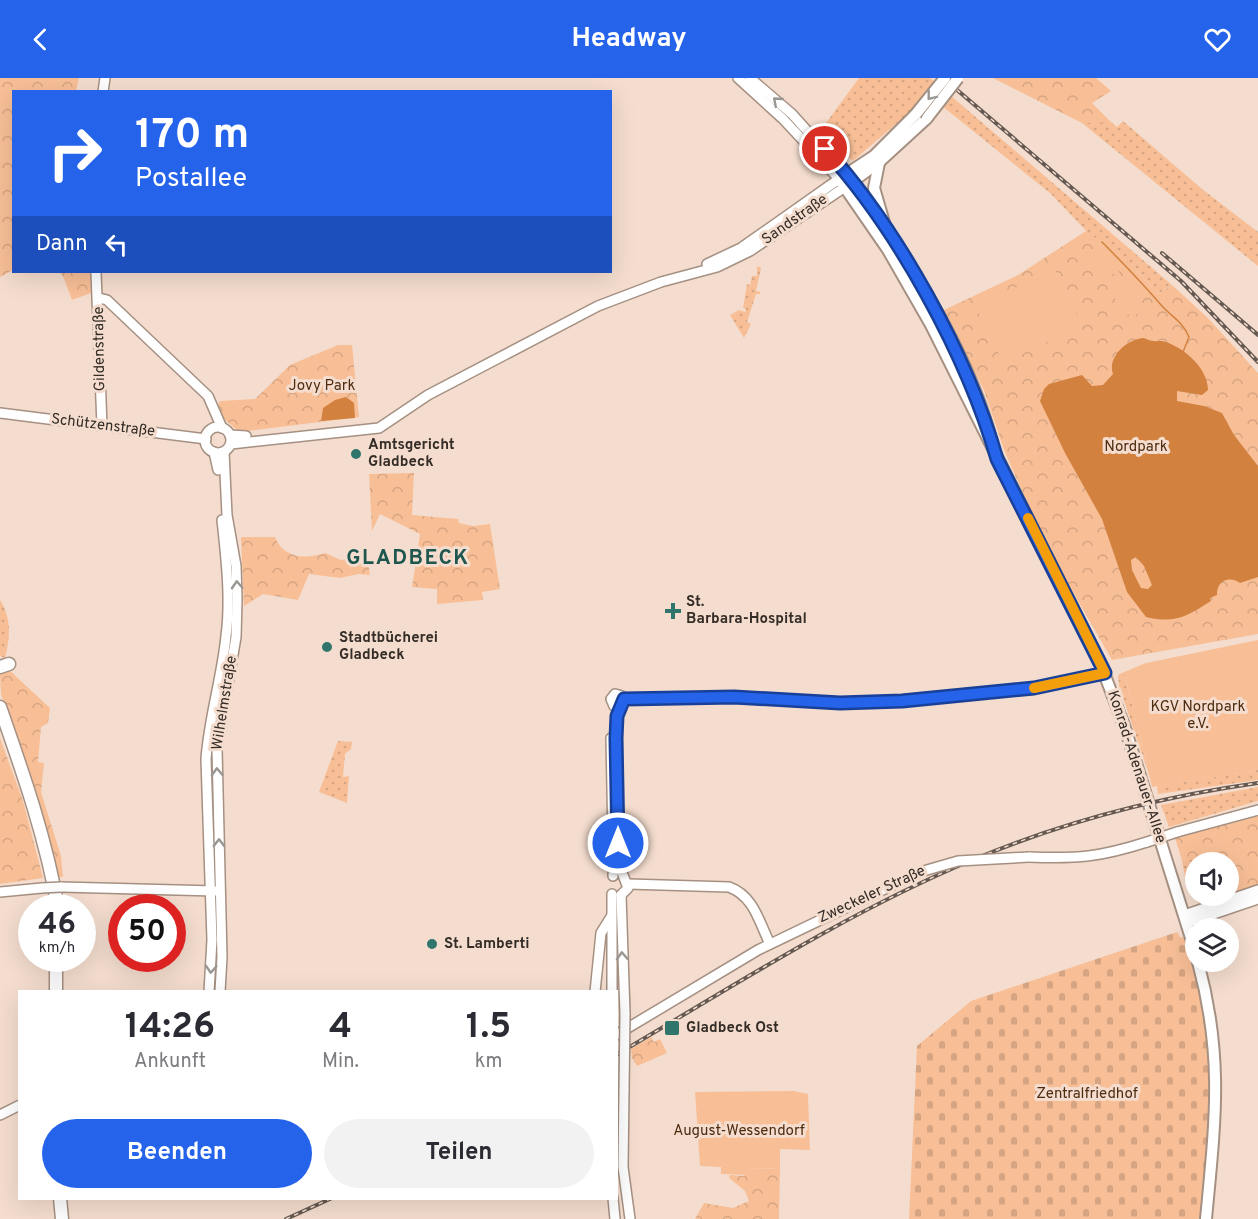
<!DOCTYPE html>
<html lang="de">
<head>
<meta charset="utf-8">
<style>
  :root { --surface:#fff; --page:#f2f2f3; --text:#2b2b33; --muted:#7c7c81; --accent:#2563eb }
  body { margin:0; font-family:Overpass,sans-serif; background:var(--page); color:var(--text); height:100vh; display:flex; flex-direction:column; font-size:22px; white-space:nowrap }
  * { box-sizing:border-box; margin:0 }
  p { font-size:20px; color:var(--muted) }
  .icon { flex:none; width:33px; height:33px; fill:none; stroke:currentColor; stroke-width:2; stroke-linecap:round; stroke-linejoin:round }
  .map { position:relative; flex:1; overflow:hidden }
  .sheet { position:absolute; left:18px; top:912px; width:600px; height:210px; display:flex; flex-direction:column; background:var(--surface); border-radius:0px; box-shadow:0 6px 24px #0002 }
  .sheet>* { flex:none }
  .banner { position:absolute; left:12px; top:12px; width:600px; height:183px; border-radius:0px; box-shadow:0 6px 24px #0002; background:#2563eb; color:#fff; overflow:hidden }
  .tools { position:absolute; left:1185px; top:774px; display:grid; gap:12px }
  .tools a { display:grid; place-items:center; width:54px; height:54px; border-radius:50%; background:var(--surface); box-shadow:0 6px 24px #0002; font-size:30px }
  .speed { position:absolute; left:18px; top:816px; display:flex; gap:12px; font-size:30px; font-weight:700; text-align:center }
  .speed>* { display:grid; place-content:center; width:78px; height:78px; border-radius:50%; background:var(--surface); box-shadow:0 6px 24px #0002; line-height:1 }
  .speed small { font-size:15px; font-weight:400 }
  .speed .limit { border:9px solid #d22; background:#fff; color:#111 }
  .pin { position:absolute; display:grid; place-items:center; width:51px; height:51px; color:#fff; margin:-26px; border:3px solid #fff; border-radius:50%; box-shadow:0 2px 6px #0007 }
  .me { position:absolute; width:66px; margin:-33px; rotate:0deg; stroke-linejoin:round; filter:drop-shadow(0 0 4px #0008) }
  .turn { display:flex; align-items:center; gap:21px; height:126px; padding:0 24px; font-size:27px }
  .turn .icon { width:78px; height:78px; stroke-width:2.5 }
  .turn b { display:block; font-size:42px; line-height:51px }
  .then { display:flex; align-items:center; height:57px; padding:0 24px; background:#0003; gap:12px; font-size:22px }
  .eta { display:flex; justify-content:space-evenly; align-items:center; height:102px; text-align:center }
  .eta b { font-size:36px; font-weight:700; line-height:42px }
  .primary-button { display:flex; gap:12px; margin-top:auto; padding:12px 24px }
  .primary-button a { flex:1; height:69px; border-radius:36px; background:var(--accent); color:#fff; font-size:24px; font-weight:700; line-height:69px; text-align:center }
  .primary-button a+a { background:var(--page); color:var(--text) }
  header { display:flex; justify-content:space-between; align-items:center; height:78px; padding:0 24px; background:var(--accent); color:#fff; font-size:27px; font-weight:700 }
  .map>svg:first-child { display:block }
  .grass { fill:url(#grass-dots) }
  .forest { fill:url(#forest-crowns) }
  .cemetery { fill:url(#cemetery-stones) }
  .garden { fill:#f8bf97 }
  .water { fill:#d3813f; fill-rule:evenodd }
  .lines { fill:none; stroke-linecap:round; stroke-linejoin:round }
  .stream { stroke:#d3813f; stroke-width:1.5 }
  .secondary-casing { stroke:#a59082; stroke-width:12 }
  .primary-casing { stroke:#a59082; stroke-width:14 }
  .highway-casing { stroke:#a59082; stroke-width:15 }
  .secondary { stroke:#fff; stroke-width:9 }
  .primary { stroke:#fff; stroke-width:10 }
  .highway { stroke:#fff; stroke-width:12 }
  .rail-casing { stroke:#655951; stroke-width:4 }
  .rail { stroke:#f4ddce; stroke-width:1.5; stroke-dasharray:4.5; stroke-linecap:butt }
  .secondary-bridge-casing { stroke:#a59082; stroke-width:12; stroke-linecap:butt }
  .primary-bridge-casing { stroke:#a59082; stroke-width:14; stroke-linecap:butt }
  .secondary-bridge { stroke:#fff; stroke-width:9 }
  .primary-bridge { stroke:#fff; stroke-width:10 }
  .oneway { stroke:#9a9692 }
  .route-casing { stroke:#184099; stroke-width:15 }
  .route { stroke:#2563eb; stroke-width:10 }
  .slow { stroke:#f59e0b; stroke-width:10 }
  .poi-dot { fill:#2f756b; stroke:#f4ddce; stroke-width:2 }
  .labels { text-anchor:middle; dominant-baseline:central; stroke-width:6; stroke-linejoin:round; paint-order:stroke }
  .street-label { font-size:15px; fill:#342c26; stroke:#f4ddce }
  .park-label { font-size:15px; fill:#4e2c11; stroke:#f4ddce }
  .poi-label { font-size:15px; font-weight:bold; fill:#342c26; stroke:#f4ddce; text-anchor:start }
  .district-label { font-size:21px; font-weight:bold; letter-spacing:1.5px; fill:#1d564e; stroke:#f4ddce }
</style>
</head>
<body>
<header><svg class="icon" aria-label="back" viewBox="0 0 24 24"><path d="M15 5l-7 7 7 7"/></svg>Headway<svg class="icon" aria-label="heart" viewBox="0 0 24 24"><path d="M12 20l-8-8c-3-5 5-10 8-4 3-6 11-1 8 4z"/></svg></header>
<div class="map">
<svg width="1258" height="1141" viewBox="0 0 1258 1141">
  <defs>
    <pattern id="grass-dots" width="8" height="8" patternUnits="userSpaceOnUse" patternTransform="scale(1.5)"><rect width="8" height="8" fill="#f8bf97"/><path d="M2 2h.1M6 6h.1" fill="none" stroke="#d5a482" stroke-width="1.8" stroke-linecap="round"/></pattern>
    <pattern id="forest-crowns" width="20" height="18" patternUnits="userSpaceOnUse" patternTransform="scale(1.5)"><rect width="20" height="18" fill="#f8bf97"/><path d="M2 6a3 3 0 1 1 6 0M12 15a3 3 0 1 1 6 0" fill="none" stroke="#d5a482"/></pattern>
    <pattern id="cemetery-stones" width="16" height="16" patternUnits="userSpaceOnUse" patternTransform="scale(1.5)"><rect width="16" height="16" fill="#f8bf97"/><path d="M2 7V4a2 2 0 0 1 4 0v3zM10 15v-3a2 2 0 0 1 4 0v3z" fill="#d5a482"/></pattern>
  </defs>
  <rect width="100%" height="100%" fill="#f4ddce"/>
  <g class="grass">
    <polygon points="859,0 930,0 1172,207 1158,216 1130,185 1091,158 1051,116 926,15 912,32 853,83 821,52"/>
    <polygon points="1123,43 1202,111 1258,154 1258,188 1082,45 1112,45 1117,49"/>
    <polygon points="757,188 761,190 756,213 760,214 760,216 756,216 747,244 751,246 744,260 730,237 739,232 745,234 746,231 743,230 747,206 750,207 752,198 757,198"/>
    <path d="M0,522C12,541 10,559 5,580L0,578Z"/>
    <polygon points="1124,594 1149,697 1119,608 1118,597"/>
    <polygon points="338,663 352,664 351,671 345,676 343,699 349,698 347,725 319,714"/>
    <polygon points="1258,692 1258,702 1158,716 1157,708"/>
    <polygon points="1258,709 1258,723 1169,749 1161,727"/>
    <path d="M1181,779H1201L1204,784H1196V818H1219L1220,821L1199,826C1183,807 1187,803 1181,779Z"/>
  </g>
  <g class="forest">
    <polygon points="0,0 79,0 76,13 14,14 13,192 0,199"/>
    <polygon points="993,0 1096,0 1111,13 1092,25 1112,45 1082,45"/>
    <polygon points="1086,153 1130,185 1158,216 1172,207 1208,240 1258,295 1258,556 1112,582 1047,469 1004,372 984,312 944,232 1018,197"/>
    <polygon points="59,194 92,194 91,215 72,222 63,198"/>
    <polygon points="338,267 352,267 359,339 239,354 222,339 218,327 220,323 255,321 290,287"/>
    <polygon points="414,395 412,437 458,441 459,445 473,448 490,446 500,511 482,514 483,522 437,526 437,511 412,509 420,456 380,436 372,453 369,396"/>
    <path d="M241,459H275C284,481 305,481 325,475L341,482L367,478L370,497L358,496L340,500L309,496L298,522L263,516L244,528Z"/>
    <polygon points="7,590 50,630 48,645 41,649 38,684 44,685 41,714 61,778 63,799 56,799 37,725 1,616 0,594"/>
    <polygon points="0,660 23,723 43,800 0,806"/>
    <polygon points="1258,738 1258,807 1220,821 1219,818 1228,818 1228,784 1204,784 1201,779 1181,779 1175,760"/>
    <polygon points="651,959 654,964 660,961 667,975 637,988 632,980 631,971"/>
    <polygon points="752,1090 780,1091 779,1141 695,1141 704,1125 733,1130 749,1123 745,1113 729,1100 730,1097 744,1098"/>
  </g>
  <path class="cemetery" d="M1177,854L1180,859L1185,860C1194,890 1204,921 1208,953C1216,1016 1207,1079 1200,1141H909L917,968L971,923Z"/>
  <g class="garden">
    <polygon points="1118,178 1119,196 1093,196 1093,179"/>
    <polygon points="1054,190 1079,241 1095,233 1098,238 1000,287 998,282 1001,280 976,230"/>
    <polygon points="1115,202 1142,202 1142,236 1116,237"/>
    <polygon points="1258,562 1258,692 1152,709 1124,594 1146,585"/>
    <polygon points="794,1013 808,1016 810,1072 780,1071 780,1091 753,1090 750,1097 721,1096 721,1089 700,1088 695,1014"/>
  </g>
  <g class="water">
    <path d="M1144,260C1156,266 1158,261 1166,264C1186,271 1208,291 1208,312L1202,317L1177,313V323L1204,328L1222,335L1234,357L1258,388V499L1240,505C1229,497 1216,503 1217,517L1210,520L1211,523C1187,538 1176,546 1146,539L1127,514L1102,441L1065,375L1040,323L1044,311L1049,306L1082,297L1092,308L1103,307L1113,296C1107,280 1126,261 1144,260ZM1136,479L1144,488L1152,507L1148,511L1141,510L1132,492L1131,482Z"/>
    <polygon points="346,319 354,325 355,340 321,343 323,330 335,322"/>
  </g>
  <g class="lines">
    <path class="stream" d="M1102,164C1123,185 1143,206 1162,228C1173,240 1183,244 1189,259L1183,274"/>
    <g class="secondary-casing">
      <g id="secondary">
        <polyline points="750,0 792,36 846,96"/>
        <polyline points="103,14 105,0"/>
        <polyline points="707,186 741,170 839,101 783,41 738,0"/>
        <polyline points="96,194 102,348"/>
        <polyline points="99,220 107,222 208,318 222,350"/>
        <polyline points="0,335 206,361"/>
        <circle cx="218" cy="362" r="13"/>
        <polyline points="230,357 246,358"/>
        <polyline points="231,366 379,350 428,317 598,228 661,204 717,189 750,173 845,109"/>
        <polyline points="214,374 218,392"/>
        <polyline points="623,621 734,619 840,625 880,624 1033,610 1105,595"/>
        <polyline points="614,628 611,621 615,616 622,618 623,621"/>
        <polyline points="611,660 613,763"/>
        <polyline points="1177,754 1258,732"/>
        <path d="M1029,779C1078,781 1100,779 1147,764"/>
        <polyline points="613,798 614,780"/>
        <path d="M628,806L729,809C754,818 759,844 770,866"/>
        <polyline points="61,809 215,813"/>
        <polyline points="0,814 42,810"/>
        <polyline points="621,817 628,810 620,789 618,765 616,660 617,638 623,621"/>
        <polyline points="621,817 625,936"/>
        <polyline points="1184,837 1258,812"/>
        <polyline points="1187,845 1258,821"/>
        <path d="M209,914L212,862L206,681C209,640 222,599 226,558C231,521 226,479 222,442"/>
        <polyline points="220,914 222,879 217,671 236,559 237,522 236,488 227,437 224,374"/>
        <polyline points="595,914 601,855 611,839"/>
        <polyline points="612,914 612,816"/>
        <polyline points="616,957 758,872 920,794"/>
        <polyline points="624,1011 623,1089 630,1141"/>
        <polyline points="0,1037 20,1027"/>
        <polyline points="613,1120 615,1141"/>
      </g>
    </g>
    <g class="primary-casing">
      <g id="primary">
        <polyline points="916,36 874,78 839,101 888,172 931,247 1099,582 1125,650 1196,876"/>
        <polyline points="879,85 874,110 885,148"/>
        <path d="M846,96C903,174 964,264 990,357"/>
        <polyline points="848,107 879,84 927,40"/>
        <path d="M1198,884C1224,979 1215,1045 1206,1141"/>
      </g>
    </g>
    <g class="highway-casing">
      <g id="highway">
        <polyline points="0,589 9,586"/>
        <path d="M0,629C23,695 46,760 58,830"/>
        <polyline points="56,880 56,914"/>
        <polyline points="60,1120 62,1141"/>
      </g>
    </g>
    <use href="#secondary" class="secondary"/>
    <use href="#primary" class="primary"/>
    <use href="#highway" class="highway"/>
    <g class="rail-casing">
      <g id="rail">
        <polyline points="943,0 1181,203 1258,284"/>
        <polyline points="1162,175 1258,257"/>
        <path d="M616,977C732,909 846,835 970,783C1062,744 1159,719 1258,705"/>
        <polyline points="286,1141 332,1120"/>
      </g>
    </g>
    <use href="#rail" class="rail"/>
    <g class="secondary-bridge-casing">
      <g id="secondary-bridge">
        <polyline points="1147,764 1177,754"/>
        <polyline points="920,794 958,783 1029,779"/>
        <polyline points="42,810 61,809"/>
        <polyline points="624,1011 625,936"/>
      </g>
    </g>
    <g class="primary-bridge-casing">
      <g id="primary-bridge">
        <polyline points="916,36 945,0"/>
        <polyline points="927,40 958,0"/>
      </g>
    </g>
    <use href="#secondary-bridge" class="secondary-bridge"/>
    <use href="#primary-bridge" class="primary-bridge"/>
  </g>
  <defs><path id="oneway-chevron" d="M-2-3.5L2.5 0L-2 3.5" fill="none" stroke-width="1.6" stroke-linecap="round" stroke-linejoin="round" transform="scale(1.5)"/></defs>
  <g class="oneway">
    <use href="#oneway-chevron" transform="translate(931 18) rotate(128)"/>
    <use href="#oneway-chevron" transform="translate(777 23) rotate(-139)"/>
    <use href="#oneway-chevron" transform="translate(237 507) rotate(-93)"/>
    <use href="#oneway-chevron" transform="translate(217 694) rotate(-92)"/>
    <use href="#oneway-chevron" transform="translate(219 765) rotate(-90)"/>
    <use href="#oneway-chevron" transform="translate(622 878) rotate(-93)"/>
    <use href="#oneway-chevron" transform="translate(211 891) rotate(93)"/>
  </g>
  <g class="lines">
    <g class="route-casing">
      <path id="route" d="M618,765L616,660L617,638L624,621L734,619L840,625L902,623L1034,610L1105,595L997,381C967,277 898,151 825,71"/>
    </g>
    <use href="#route" class="route"/>
    <polyline class="slow" points="1028,440 1105,595 1034,610"/>
  </g>
  <g class="poi-dot">
    <circle cx="356" cy="376" r="6"/>
    <path d="M670 524h6v6h6v6h-6v6h-6v-6h-6v-6h6z"/>
    <circle cx="327" cy="569" r="6"/>
    <circle cx="432" cy="866" r="6"/>
    <rect x="664" y="942" width="16" height="16" rx="3"/>
  </g>
  <g class="labels">
    <g class="street-label">
      <text transform="translate(795 142) rotate(-35)">Sandstraße</text>
      <text transform="translate(100 271) rotate(-91)">Gildenstraße</text>
      <text transform="translate(103 348) rotate(7)">Schützenstraße</text>
      <text transform="translate(225 625) rotate(-81)">Wilhelmstraße</text>
      <text transform="translate(1136 689) rotate(72)">Konrad-Adenauer-Allee</text>
      <text transform="translate(872 817) rotate(-25)">Zweckeler Straße</text>
    </g>
    <g class="park-label">
      <text x="322" y="308">Jovy Park</text>
      <text x="1136" y="369">Nordpark</text>
      <text x="1198" y="629">KGV Nordpark<tspan x="1198" dy="17">e.V.</tspan></text>
      <text x="1087" y="1016">Zentralfriedhof</text>
      <text x="739" y="1053">August-Wessendorf</text>
    </g>
    <g class="poi-label">
      <text x="368" y="367">Amtsgericht<tspan x="368" dy="17">Gladbeck</tspan></text>
      <text x="686" y="524">St.<tspan x="686" dy="17">Barbara-Hospital</tspan></text>
      <text x="339" y="560">Stadtbücherei<tspan x="339" dy="17">Gladbeck</tspan></text>
      <text x="444" y="866">St. Lamberti</text>
      <text x="686" y="950">Gladbeck Ost</text>
    </g>
    <g class="district-label">
      <text x="408" y="480">GLADBECK</text>
    </g>
  </g>
</svg>
<div class="tools">
<a><svg class="icon" aria-label="sound" viewBox="0 0 24 24"><path d="M4 9h4l5-4v14l-5-4H4zM17 9q2 3 0 6"/></svg></a>
<a><svg class="icon" aria-label="layers" viewBox="0 0 24 24"><path d="M12 4l9 5-9 5-9-5zM3 14l9 5 9-5"/></svg></a>
</div>
<div class="speed"><div>46<small>km/h</small></div><div class="limit">50</div></div>
<div class="pin" style="left:825px;top:71px;background:#d93025"><svg class="icon" aria-label="arrive" viewBox="0 0 24 24"><path d="M6 21V4h12l-3 4 3 4H6"/></svg></div>
<svg class="me" style="left:618px;top:765px" viewBox="-20 -20 40 40"><circle r="17" fill="#2563eb" stroke="#fff" stroke-width="3"/><path d="M0-11L8 9 0 5-8 9z" fill="#fff"/></svg>
<div class="banner">
<div class="turn"><svg class="icon" aria-label="right" viewBox="0 0 24 24"><path d="M7 20v-9h11M14 6l5 5-5 5"/></svg><div><b>170 m</b>Postallee</div></div>
<div class="then">Dann<svg class="icon" aria-label="left" viewBox="0 0 24 24"><path d="M17 20v-9H6M10 6l-5 5 5 5"/></svg></div>
</div>
<section class="sheet">
<div class="eta">
<div><b>14:26</b><p>Ankunft</p></div>
<div><b>4</b><p>Min.</p></div>
<div><b>1.5</b><p>km</p></div>
</div>
<div class="primary-button"><a>Beenden</a><a>Teilen</a></div>
</section>
</div>
</body>
</html>
